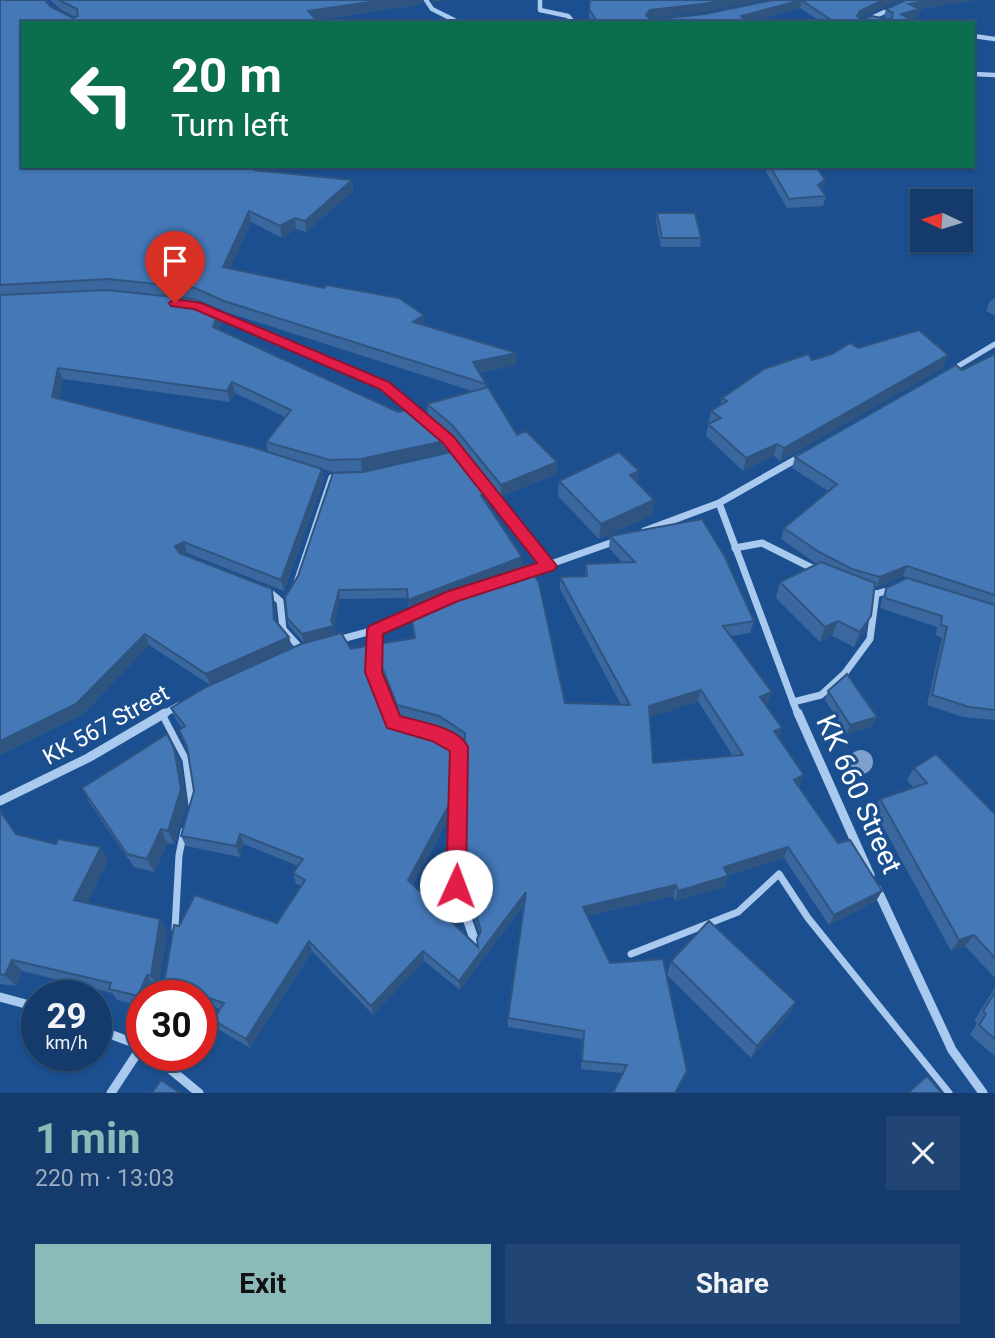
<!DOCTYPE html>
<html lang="en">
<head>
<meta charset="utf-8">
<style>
  :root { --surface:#143b6b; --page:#214673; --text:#f1f3f6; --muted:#9dadc1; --line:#33557e; --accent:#8bbbb9 }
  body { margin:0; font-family:Roboto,sans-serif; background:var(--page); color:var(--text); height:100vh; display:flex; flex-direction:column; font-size:26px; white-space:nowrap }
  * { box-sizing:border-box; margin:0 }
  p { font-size:23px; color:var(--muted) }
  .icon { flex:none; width:38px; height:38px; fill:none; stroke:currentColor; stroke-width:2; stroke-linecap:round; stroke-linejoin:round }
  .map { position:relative; height:1093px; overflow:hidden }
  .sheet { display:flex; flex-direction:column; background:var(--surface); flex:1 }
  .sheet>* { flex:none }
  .guide { position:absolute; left:21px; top:21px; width:954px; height:147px; border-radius:0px; box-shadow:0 2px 5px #0004,0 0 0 2px var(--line); background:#0b6e4f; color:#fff; overflow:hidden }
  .needle { width:46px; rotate:274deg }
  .controls { position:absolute; left:910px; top:189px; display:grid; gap:14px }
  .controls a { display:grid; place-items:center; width:63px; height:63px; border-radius:0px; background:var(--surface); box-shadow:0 2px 5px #0004,0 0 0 2px var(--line); font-size:35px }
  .speed { position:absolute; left:21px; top:980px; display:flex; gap:14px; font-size:35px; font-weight:700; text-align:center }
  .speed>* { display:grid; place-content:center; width:91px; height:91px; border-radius:50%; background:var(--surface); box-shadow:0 2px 5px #0004,0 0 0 2px var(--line); line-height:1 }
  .speed small { font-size:18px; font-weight:400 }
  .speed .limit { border:10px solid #d22; background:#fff; color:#111 }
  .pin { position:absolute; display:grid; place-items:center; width:60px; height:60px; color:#fff; margin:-72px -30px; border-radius:50% 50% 50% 0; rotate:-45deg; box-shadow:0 0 7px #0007 }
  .pin .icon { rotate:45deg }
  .me { position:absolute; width:77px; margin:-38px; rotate:2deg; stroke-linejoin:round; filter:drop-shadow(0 0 5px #0008) }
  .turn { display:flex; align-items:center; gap:24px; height:147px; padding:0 35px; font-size:32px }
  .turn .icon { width:91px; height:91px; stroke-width:2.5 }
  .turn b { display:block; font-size:49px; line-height:60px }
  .round { display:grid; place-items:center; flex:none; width:74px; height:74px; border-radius:0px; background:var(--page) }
  .headline { display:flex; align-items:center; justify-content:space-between; height:119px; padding:0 35px }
  h1 { font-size:42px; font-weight:700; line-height:52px; color:var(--accent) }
  .button { display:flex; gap:14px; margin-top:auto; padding:14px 35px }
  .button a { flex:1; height:80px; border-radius:0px; background:var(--accent); color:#111; font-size:28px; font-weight:700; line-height:80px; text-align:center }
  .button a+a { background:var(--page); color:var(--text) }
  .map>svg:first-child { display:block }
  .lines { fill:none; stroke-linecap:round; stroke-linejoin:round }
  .service-far1 { stroke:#a9c9ee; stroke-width:5 }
  .service { stroke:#a9c9ee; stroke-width:7 }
  .minor-far3 { stroke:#a9c9ee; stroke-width:4.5 }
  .minor-far2 { stroke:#a9c9ee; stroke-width:5 }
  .minor-far1 { stroke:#a9c9ee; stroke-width:7 }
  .minor { stroke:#a9c9ee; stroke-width:9 }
  .tree { fill:#7ea0ca }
  .wall { fill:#3a679d; fill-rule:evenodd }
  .shaded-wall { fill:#305480 }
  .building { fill:#4478b7; stroke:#305480; stroke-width:2; fill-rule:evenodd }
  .route { fill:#e11d48; stroke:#92132f; stroke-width:2 }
  .labels { text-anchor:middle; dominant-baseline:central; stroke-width:6; stroke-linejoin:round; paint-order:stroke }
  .street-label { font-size:23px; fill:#fff; stroke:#1b4f8f }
  .near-street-label { font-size:28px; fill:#fff; stroke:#1b4f8f }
</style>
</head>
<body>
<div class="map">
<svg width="995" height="1093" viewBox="0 0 995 1093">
  <rect width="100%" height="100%" fill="#1b4f8f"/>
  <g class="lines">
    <polyline class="service-far1" points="296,582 331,477"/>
    <g class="service">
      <polyline points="162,714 186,760 192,805"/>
      <polyline points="175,929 179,855 184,831"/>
      <polyline points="631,954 738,912 779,874 808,918 949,1093"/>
      <polyline points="163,996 167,980"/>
    </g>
    <g class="minor-far3">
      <polyline points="426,0 432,9 460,23"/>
      <polyline points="540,0 540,10 568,16 574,23"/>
      <polyline points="860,23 891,9"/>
      <polyline points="973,36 995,39"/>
      <polyline points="973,74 995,75"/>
    </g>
    <g class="minor-far2">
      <polyline points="212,312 384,386 417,413"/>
      <polyline points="950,371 995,344"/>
    </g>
    <g class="minor-far1">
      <polyline points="442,434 549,566"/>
      <polyline points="719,503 798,715"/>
      <polyline points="644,531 719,503 800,457"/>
      <polyline points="735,548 762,543 818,571"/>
      <polyline points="525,573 616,541"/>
      <polyline points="267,590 280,601 283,629 302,650"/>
      <polyline points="868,591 876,594 893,589"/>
      <polyline points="375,630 374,672 392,715"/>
      <polyline points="338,640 375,630 419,612"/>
      <polyline points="793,702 821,695 845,673 870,639 876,594"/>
      <polyline points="162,715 178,706"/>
    </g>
    <g class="minor">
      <polyline points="391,713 395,723"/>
      <polyline points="798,713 870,875"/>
      <polyline points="443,737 459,747 456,886 475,942"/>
      <polyline points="0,801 88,758 165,713"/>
      <polyline points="877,889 952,1050 983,1093"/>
      <polyline points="0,997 37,1007"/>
      <polyline points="96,1029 142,1046"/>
      <polyline points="153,1055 199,1093"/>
      <polyline points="111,1093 142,1046"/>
    </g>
  </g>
  <circle class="tree" cx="861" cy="762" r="12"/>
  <g class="wall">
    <path d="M0,0L51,7L73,18L75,17L60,9L50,0H423V4L317,20L23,23V166H260L261,170L352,180L353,191L306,232L296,229L282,238L251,222L230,268L424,315V325L516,365L479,373L486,384V387L517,435L557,462V474L501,496L453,436L428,415L427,404L472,391L226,312L198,300H195L222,322L219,330L449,451L362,471L332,472L322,469L324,480L284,591L187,553L184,555L272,589L274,600L276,621L289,637L292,648L304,643L289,626L287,618L298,576L489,501L486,502L522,557V566L409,609L407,598L340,599L334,625L336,634L351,649L366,646L368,667L386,715L451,739V814L413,884L477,946V939L480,934L470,907L463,864L465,744L440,728L398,716L380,671L379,659L414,639L410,609L565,703L621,705L560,589V577L585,576L586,564L622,562L609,548L610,536L754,621L750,633L731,636L768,704L766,705L782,728L778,738L804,775L799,787L838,843L882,891L876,901L829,925L784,858L728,875L725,887L675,901L673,896L587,916L610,963L683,1079L581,1069L582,1039L508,1027V1018L524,904L460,990L424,961L373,1015L312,951L250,1048L218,1029L213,1020L220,1009L201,1003V996H181L170,992L164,983L179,926L277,923L301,886L296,884L293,873L298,866L244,844L240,857L186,846L181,836L194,791L188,751L179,730L182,728L176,720L171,708L210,685L149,645L82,715L0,755ZM63,379L230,402L235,393L285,417L266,442L268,452L59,399ZM698,701L733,756L653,763L650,717Z"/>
    <polygon points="589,0 763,0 702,12 649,18 651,20 705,14 773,0 898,0 859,18 861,20 887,19 884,17 886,9 906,0 975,0 920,9 918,17 909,19 916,23 823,23 800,8 746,23 592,23 589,17"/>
    <polygon points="766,166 816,166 823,189 821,190 826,196 823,206 787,208 765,170"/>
    <polygon points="657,213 701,238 700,247 661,247 656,221"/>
    <polygon points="995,298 995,316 986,311 990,301"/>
    <polygon points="858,348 943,368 780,461 774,456 743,471 706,436 711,411 720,406 722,398 812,360"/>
    <polygon points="995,354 995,720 963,717 927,705 942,638 936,635 937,627 880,608 882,599 886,588 937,588 903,576 875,587 865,631 854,647 832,636 820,642 776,598 780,582 817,564 781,539 784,528 828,491 792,468 795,457"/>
    <polygon points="639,471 637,483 654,500 652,515 599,539 558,496 559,481"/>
    <polygon points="828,691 877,717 873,726 847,734 825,700"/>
    <polygon points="174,748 180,762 187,803 174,844 167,843 154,872 134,867 89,802 82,788"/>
    <polygon points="914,768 995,814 995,978 965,946 951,951 874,810 880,799 913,787 907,780"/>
    <polygon points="0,810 16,834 108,860 87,903 160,919 167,932 158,988 154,986 150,996 142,996 142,1006 117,1000 112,993 22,971 16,986 0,984"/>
    <polygon points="671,961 796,1002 789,1015 751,1058 667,975"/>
    <polygon points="995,987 995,1056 970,1035 977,1023 974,1021"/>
  </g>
  <g class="shaded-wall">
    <polygon points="384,0 423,0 423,4 309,21 308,11"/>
    <polygon points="433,0 449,0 433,2"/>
    <polygon points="724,0 763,0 702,12 649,18 646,15 650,10"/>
    <polygon points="802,0 800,8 746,23 741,16"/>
    <polygon points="883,0 898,0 858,19 857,16 860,11"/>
    <polygon points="932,0 975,0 920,9 918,17 899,22 901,14 909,4"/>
    <polygon points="352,180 353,191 306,232 305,221"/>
    <polygon points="825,180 823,189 816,194 818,185"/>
    <polygon points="249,211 251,222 226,278 223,267"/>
    <polygon points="295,218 296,229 282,238 280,226"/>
    <polygon points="220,310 222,322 216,339 213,327"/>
    <polygon points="424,315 424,326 413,322"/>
    <polygon points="517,353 516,365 473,374 473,362"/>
    <polygon points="948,355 943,368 780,461 784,448"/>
    <polygon points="58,368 63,379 57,409 52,397"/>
    <polygon points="232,382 235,393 230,402 227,391"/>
    <polygon points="449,440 449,451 362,471 361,459"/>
    <polygon points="777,444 774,456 743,471 746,458"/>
    <polygon points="557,462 557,474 501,496 501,485"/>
    <polygon points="322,469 324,480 284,591 281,580"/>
    <polygon points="639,471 637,485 630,475"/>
    <polygon points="489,492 489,501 482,504 481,495"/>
    <polygon points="654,500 652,515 599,539 601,524"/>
    <polygon points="184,542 187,553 179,557 175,546"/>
    <polygon points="522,557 522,566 409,609 408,600"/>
    <polygon points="907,566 903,576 876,588 880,577"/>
    <polygon points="272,589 274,600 277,630 274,619"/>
    <polygon points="339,590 340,599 334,626 336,634 304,643 302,634 331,621"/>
    <polygon points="871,616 865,631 854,647 860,632"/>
    <polygon points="838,621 832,636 820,642 825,627"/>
    <polygon points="145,634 149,645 82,715 0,755 0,741"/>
    <polygon points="289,637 292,648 210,685 206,674"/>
    <polygon points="701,690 698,701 647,718 649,706"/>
    <polygon points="772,692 768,704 756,709 760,697"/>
    <polygon points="877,717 873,726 847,734 850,725"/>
    <polygon points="782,728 778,739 774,731"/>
    <polygon points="451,739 451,814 409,890 408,880"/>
    <polygon points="174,748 180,762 187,803 174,844 168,831"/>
    <polygon points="804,775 800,786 789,791 794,780"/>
    <polygon points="161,829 167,843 154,872 147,859"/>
    <polygon points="240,834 244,844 240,857 236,846"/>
    <polygon points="101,847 108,860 83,913 74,900"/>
    <polygon points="788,847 784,858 720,877 724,867"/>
    <polygon points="728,876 725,887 675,901 678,891"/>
    <polygon points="676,885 673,896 582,917 583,907"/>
    <polygon points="882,891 876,901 829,925 834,915"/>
    <polygon points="526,892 525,902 460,990 459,981"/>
    <polygon points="160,919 167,932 158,988 151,976"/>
    <polygon points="974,935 965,946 951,951 959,940"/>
    <polygon points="309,941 312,951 250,1048 246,1039"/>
    <polygon points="423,951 424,961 373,1015 371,1006"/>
    <polygon points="12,960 22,971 16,986 5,975"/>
    <polygon points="147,975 154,986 150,996 142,996 142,1001 138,996"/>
    <polygon points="796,1002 789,1015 751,1058 757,1046"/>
  </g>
  <g class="building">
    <polygon points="0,0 45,0 51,7 73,18 78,16 77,9 59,0 384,0 308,11 318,22 313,23 23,23 23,166 257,166 255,170 352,180 305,221 295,218 280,226 249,211 223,267 324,288 327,285 399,298 424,315 413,322 517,353 473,362 486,384 224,301 195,288 108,279 0,285"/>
    <polygon points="590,0 724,0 703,4 650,10 646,15 651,20 705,14 773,0 802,0 741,16 747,23 598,23 589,9"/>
    <polygon points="801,0 883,0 860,11 857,16 861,20 872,16 891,20 893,13 886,9 906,0 932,0 909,4 920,9 901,14 916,23 836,23"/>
    <polygon points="770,166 816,166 825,180 818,185 826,196 789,199"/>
    <polygon points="657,213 695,213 701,238 662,238"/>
    <polygon points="107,290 193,299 220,310 213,327 398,412 413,408 449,440 361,459 330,460 266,442 291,410 232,382 227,391 58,368 52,397 252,447 322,469 281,580 184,542 175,546 179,553 272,589 274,619 289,637 206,674 145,634 76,704 0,741 0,295"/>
    <polygon points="919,330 948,355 784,448 777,444 746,458 708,424 721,418 711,411 727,401 722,398 764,369 808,354 812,360 832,354 850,343 858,348"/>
    <polygon points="995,354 995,595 907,566 880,577 852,569 819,552 784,528 837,484 795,457 956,365 962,370"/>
    <polygon points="488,387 517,435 526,431 557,462 501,485 452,425 427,404"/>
    <polygon points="456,451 489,492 481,495 522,557 408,600 407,589 339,590 331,621 334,626 302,634 287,618 285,597 298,576 333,473 363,472"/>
    <polygon points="619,452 639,471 630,475 654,500 601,524 559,481"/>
    <path d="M702,519L725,557L754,621L723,626L772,692L760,697L782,728L774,731L804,775L794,780L838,843L850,840L882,891L834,915L788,847L724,867L728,876L678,891L676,885L583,907L610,963L663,959L687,1071L675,1093H613L627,1065L582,1061L584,1031L508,1018L526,892L459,981L423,951L371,1006L309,941L246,1039L213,1020L224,1003L164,983L174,925L179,926L195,895L277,923L305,880L293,873L303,859L240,834L236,846L181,836L194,791L187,747L179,730L185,726L171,708L206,687L301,644L341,633L351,649L366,646V662L386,715L433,729L451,739L450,803L408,880L478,947L477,939L481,931L470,896L463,853L465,733L439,716L397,705L379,659V644L415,638L410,609L528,564L539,583L565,703L630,705L560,577L587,576L586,564L635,562L610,536ZM701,690L743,755L653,763L649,706Z"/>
    <polygon points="821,562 875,583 871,616 860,632 838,621 825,627 780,582"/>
    <polygon points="907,578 995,605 995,710 969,707 932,695 947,627 941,625 942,616 885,598 886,588"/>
    <polygon points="847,674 877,717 850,725 828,691"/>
    <polygon points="167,734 174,748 181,789 168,831 161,829 147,859 127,854 82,788"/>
    <polygon points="936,754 995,814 995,958 974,935 959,940 880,799 927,783 914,768"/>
    <polygon points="0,811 16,834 56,844 58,839 101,847 74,900 160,919 151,976 147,975 138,996 109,989 111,983 12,960 5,975 0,974"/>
    <polygon points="709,921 796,1002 757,1046 671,961"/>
    <polygon points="995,992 995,1039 979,1025 986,1014 983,1011"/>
    <polygon points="927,1076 942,1093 908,1093"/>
    <polygon points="161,1080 180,1093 152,1093"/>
  </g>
  <path class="route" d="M175,299L201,303L389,382L453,436L557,566L554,570L458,601L383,634L382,672L400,716C420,722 459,727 468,747L466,886L463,892L456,895L449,892L446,886L450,751L432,741L387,728L365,672L367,630L369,626L446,592L537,563L443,443L380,389L194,309L171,306L169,303Z"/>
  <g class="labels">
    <g class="street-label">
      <text transform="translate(106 725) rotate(-29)">KK 567 Street</text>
    </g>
    <g class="near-street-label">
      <text transform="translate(859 794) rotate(66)">KK 660 Street</text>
    </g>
  </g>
</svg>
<div class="controls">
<a><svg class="needle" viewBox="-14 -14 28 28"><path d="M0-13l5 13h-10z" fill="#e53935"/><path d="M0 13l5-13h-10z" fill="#9dadc1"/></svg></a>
</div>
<div class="speed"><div>29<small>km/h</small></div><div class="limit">30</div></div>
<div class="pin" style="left:175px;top:303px;background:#d93025"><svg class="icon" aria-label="arrive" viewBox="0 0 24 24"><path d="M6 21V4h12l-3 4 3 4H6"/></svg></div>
<svg class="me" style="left:456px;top:886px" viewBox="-20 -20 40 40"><circle r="19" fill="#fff"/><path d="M0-13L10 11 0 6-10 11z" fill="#e11d48"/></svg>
<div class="guide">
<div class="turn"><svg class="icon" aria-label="left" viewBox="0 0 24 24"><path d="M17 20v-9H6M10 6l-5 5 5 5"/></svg><div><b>20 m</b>Turn left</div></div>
</div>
</div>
<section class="sheet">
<div class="headline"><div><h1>1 min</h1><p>220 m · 13:03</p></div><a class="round"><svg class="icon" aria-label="close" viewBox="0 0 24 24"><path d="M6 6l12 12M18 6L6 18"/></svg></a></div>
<div class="button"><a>Exit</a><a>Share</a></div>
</section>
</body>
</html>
